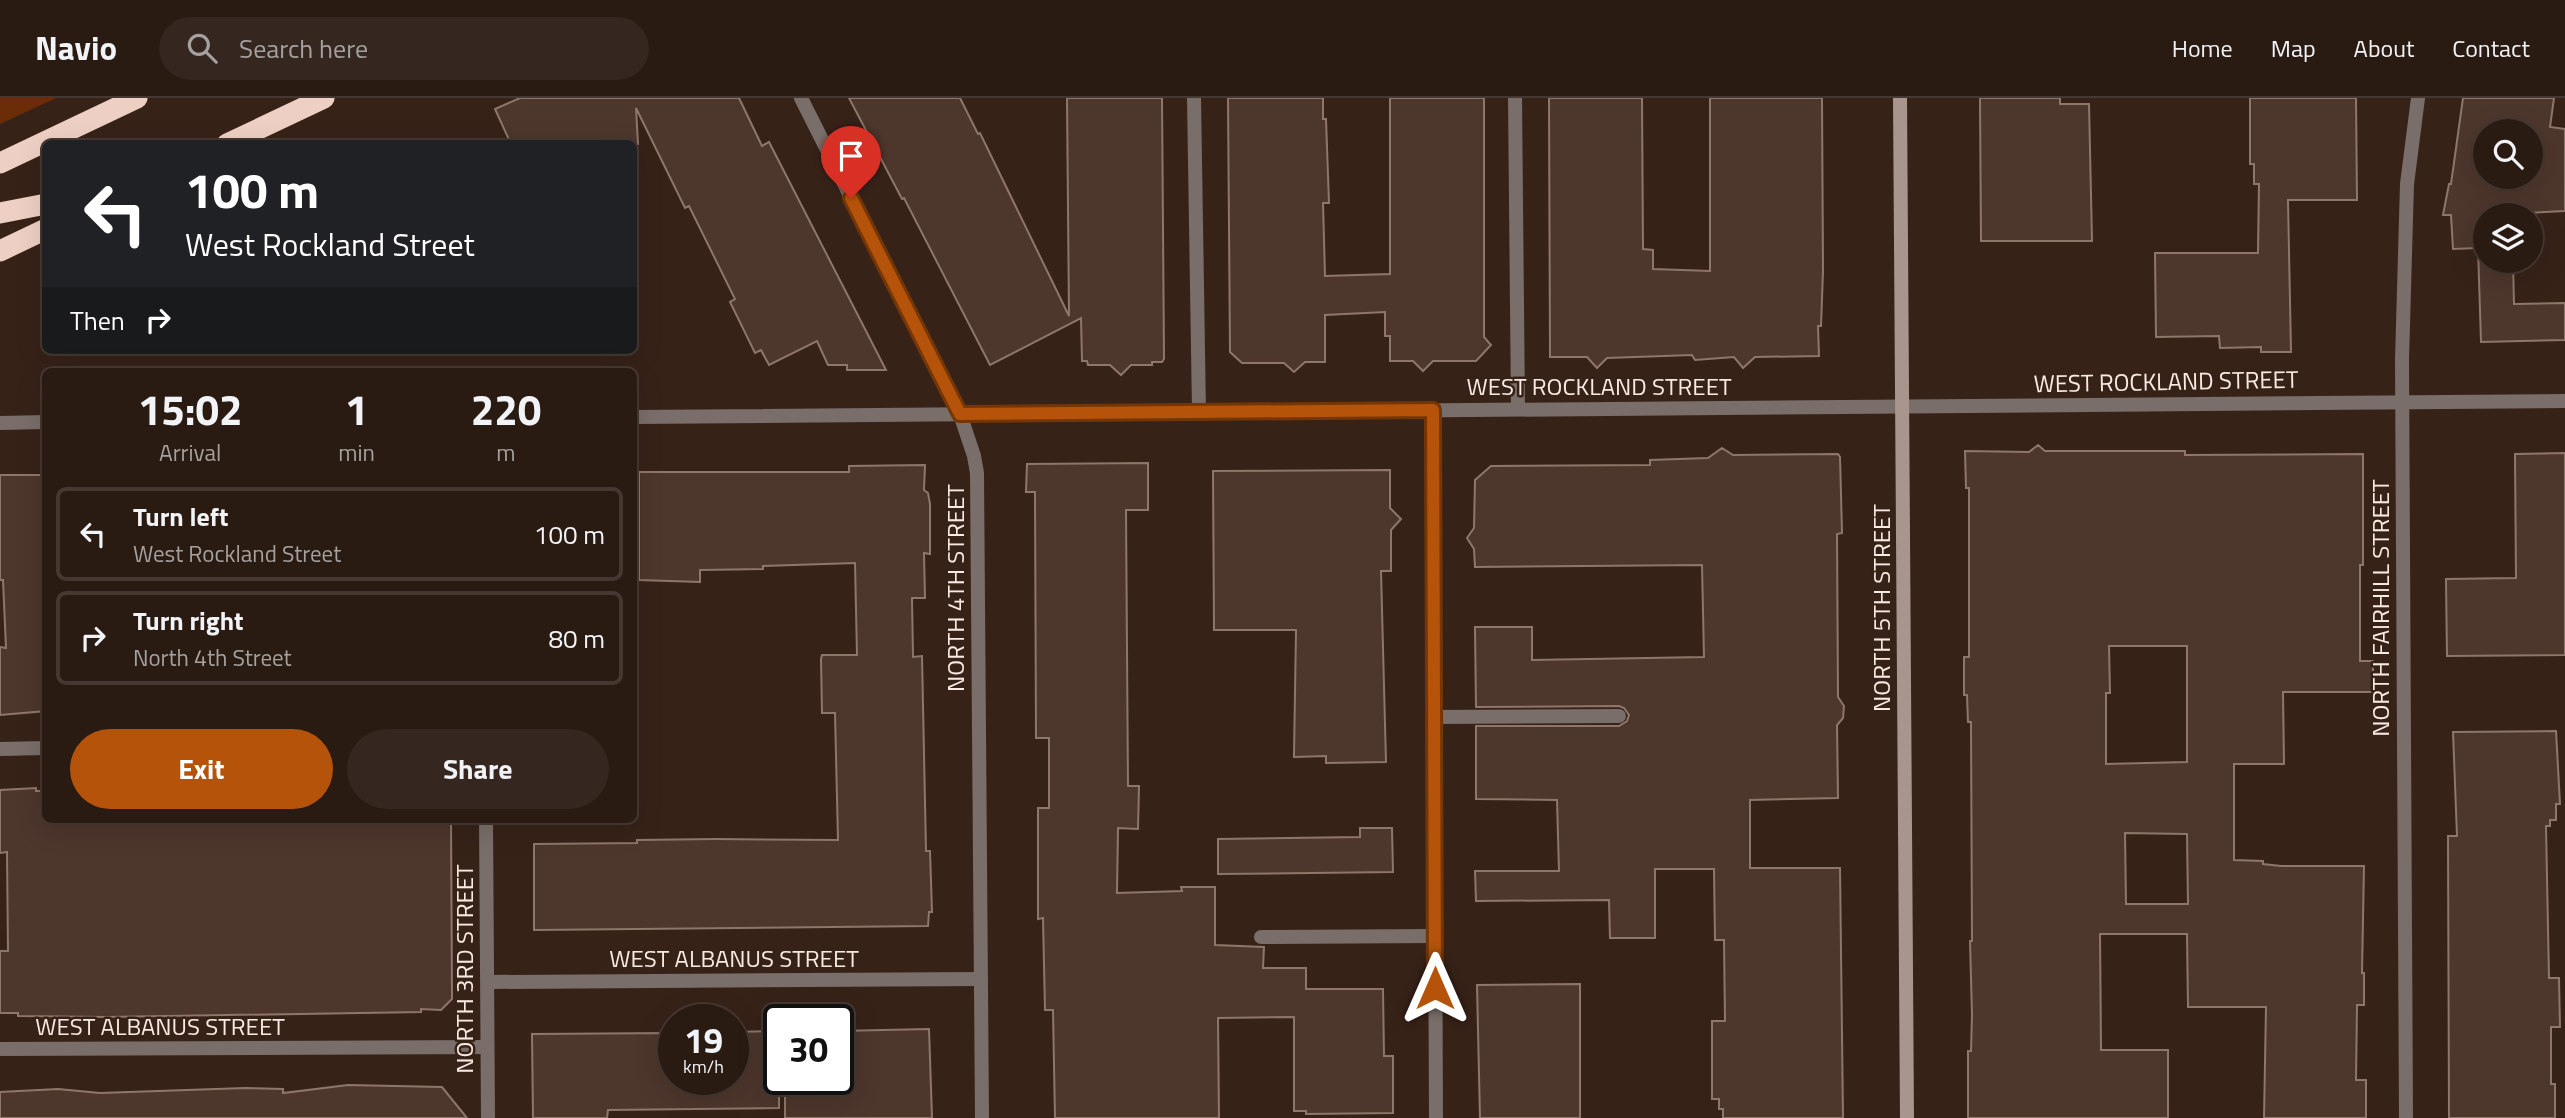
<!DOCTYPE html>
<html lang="en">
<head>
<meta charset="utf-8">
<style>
  :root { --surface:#291a12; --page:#352720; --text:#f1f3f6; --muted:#a5a19f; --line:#453832; --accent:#b45309 }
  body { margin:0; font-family:"Titillium Web",sans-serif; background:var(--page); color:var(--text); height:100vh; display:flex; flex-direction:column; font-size:26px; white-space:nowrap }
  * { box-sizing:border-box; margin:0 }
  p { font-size:23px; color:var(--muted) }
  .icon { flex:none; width:38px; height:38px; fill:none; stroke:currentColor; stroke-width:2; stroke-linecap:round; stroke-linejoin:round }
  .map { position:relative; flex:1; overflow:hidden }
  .drawer { position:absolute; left:42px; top:270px; width:595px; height:455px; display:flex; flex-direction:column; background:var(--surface); border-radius:10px; box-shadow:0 7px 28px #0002,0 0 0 2px var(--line) }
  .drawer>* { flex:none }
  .guide { position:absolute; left:42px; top:42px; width:595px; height:214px; border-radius:10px; box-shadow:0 7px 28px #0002,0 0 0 2px var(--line); background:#202124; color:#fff; overflow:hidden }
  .fabs { position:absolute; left:2473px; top:21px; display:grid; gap:14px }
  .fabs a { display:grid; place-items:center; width:70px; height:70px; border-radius:50%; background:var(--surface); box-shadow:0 7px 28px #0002,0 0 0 2px var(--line); font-size:35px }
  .speed { position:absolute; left:658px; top:906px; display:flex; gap:14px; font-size:35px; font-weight:700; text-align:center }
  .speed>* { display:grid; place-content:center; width:91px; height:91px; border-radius:50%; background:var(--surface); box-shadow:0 7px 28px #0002,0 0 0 2px var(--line); line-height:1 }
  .speed small { font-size:18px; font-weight:400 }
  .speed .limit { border:4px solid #111; border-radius:10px; background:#fff; color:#111 }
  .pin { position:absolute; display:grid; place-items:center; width:60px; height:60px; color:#fff; margin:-72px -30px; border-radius:50% 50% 50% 0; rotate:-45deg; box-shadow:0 0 7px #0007 }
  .pin .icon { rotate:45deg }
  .me { position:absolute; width:77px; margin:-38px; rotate:0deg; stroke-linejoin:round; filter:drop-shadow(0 0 5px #0008) }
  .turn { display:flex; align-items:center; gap:24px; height:147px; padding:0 28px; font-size:32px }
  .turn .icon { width:91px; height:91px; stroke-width:2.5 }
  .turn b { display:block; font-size:49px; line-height:60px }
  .then { display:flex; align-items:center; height:66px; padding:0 28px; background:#0003; gap:14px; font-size:26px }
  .eta { display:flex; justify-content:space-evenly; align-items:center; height:119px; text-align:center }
  .eta b { font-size:42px; font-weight:700; line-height:49px }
  .button { display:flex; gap:14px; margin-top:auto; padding:14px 28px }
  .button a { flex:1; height:80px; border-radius:42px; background:var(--accent); color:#fff; font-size:28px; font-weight:700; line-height:80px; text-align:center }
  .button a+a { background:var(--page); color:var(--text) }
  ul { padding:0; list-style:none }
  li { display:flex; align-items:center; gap:21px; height:94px; margin:0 14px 10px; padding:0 14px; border:4px solid var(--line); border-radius:10px }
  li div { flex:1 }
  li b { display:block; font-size:26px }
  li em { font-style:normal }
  header { display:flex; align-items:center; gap:42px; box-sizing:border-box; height:98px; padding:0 35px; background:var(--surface); border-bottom:2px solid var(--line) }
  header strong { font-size:33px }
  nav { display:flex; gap:38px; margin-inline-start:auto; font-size:24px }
  .search { width:490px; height:63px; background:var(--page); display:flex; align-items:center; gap:18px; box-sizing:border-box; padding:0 24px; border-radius:38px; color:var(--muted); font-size:26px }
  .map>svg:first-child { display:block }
  .green { fill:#6b2d07 }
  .building { fill:#4d362c; stroke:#8f766a; stroke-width:2; fill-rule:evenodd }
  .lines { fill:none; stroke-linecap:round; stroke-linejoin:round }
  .lane { stroke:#796e69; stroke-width:14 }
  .street { stroke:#796e69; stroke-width:14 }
  .secondary { stroke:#a8958d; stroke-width:14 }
  .highway { stroke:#edd0c3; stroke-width:21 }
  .route-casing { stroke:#753606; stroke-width:18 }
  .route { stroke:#b45309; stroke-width:12 }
  .labels { text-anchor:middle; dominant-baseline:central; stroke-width:5; stroke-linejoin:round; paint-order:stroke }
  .street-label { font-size:24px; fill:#f8e9e2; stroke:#372218 }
</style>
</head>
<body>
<header>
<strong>Navio</strong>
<div class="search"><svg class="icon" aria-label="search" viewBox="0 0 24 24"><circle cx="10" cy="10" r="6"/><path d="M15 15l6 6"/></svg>Search here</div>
<nav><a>Home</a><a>Map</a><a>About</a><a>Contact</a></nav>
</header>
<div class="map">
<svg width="2565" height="1020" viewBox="0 0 2565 1020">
  <rect width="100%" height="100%" fill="#372218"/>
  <polygon class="green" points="0,0 56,0 0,26"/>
  <g class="building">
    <polygon points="520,0 739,0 762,48 769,44 886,272 847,272 847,267 828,267 817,243 769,267 761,252 755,255 730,204 735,201 689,108 685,110 636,10 638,46 511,46 495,11"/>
    <polygon points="849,0 960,0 978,36 980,35 1069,218 1067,0 1162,0 1164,261 1162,264 1152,264 1152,267 1131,267 1121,277 1110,267 1088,267 1087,263 1082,263 1081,220 990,267 904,100 902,101"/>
    <polygon points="1228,0 1323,0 1323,21 1326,21 1329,105 1323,105 1325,178 1390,176 1390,0 1484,0 1484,239 1491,247 1476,263 1433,263 1423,273 1413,263 1390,263 1390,238 1385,238 1385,214 1325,217 1325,264 1305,264 1294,274 1284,265 1242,265 1230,254"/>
    <polygon points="1549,0 1642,0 1643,151 1653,152 1653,171 1710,173 1710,0 1822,0 1823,173 1821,228 1818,228 1819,258 1755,259 1743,270 1734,259 1695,262 1692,257 1607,260 1597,270 1587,259 1550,259"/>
    <polygon points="1980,0 2060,0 2060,6 2089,6 2092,143 1981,143"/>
    <polygon points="2250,0 2356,0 2357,102 2288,102 2291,254 2261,254 2261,249 2220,250 2219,238 2156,239 2155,155 2258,155 2259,86 2254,86 2254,66 2250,66"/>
    <path d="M2463,0H2554L2550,29L2565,31V113L2485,117V163H2513L2514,206L2565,205V242L2481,244L2478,150L2453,151L2451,117H2443L2449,86H2451ZM2485,33H2530V79H2485Z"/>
    <path d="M2038,347L2045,353H2185V357L2363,356V467H2360V563H2373V594H2283L2284,666H2234V762L2263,763V766L2281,768H2364L2362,875H2364V907H2357L2356,982H2366V1020H2264L2266,909H2188L2187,836H2100L2101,952H2168V1020H1968V953H1971L1972,917L1970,843H1972L1971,624H1968L1967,597H1964V559H1969V390H1966L1965,353L2029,354ZM2109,548H2187V664L2106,666V595H2110ZM2125,735L2187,736L2188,806H2126Z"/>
    <polygon points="1722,350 1733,357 1838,356 1840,359 1842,435 1837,436 1838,599 1844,608 1843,620 1837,627 1838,700 1750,702 1750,770 1840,770 1843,1020 1723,1020 1723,1011 1719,1011 1719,1001 1712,1001 1712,923 1725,923 1724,842 1715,842 1714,771 1655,771 1655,840 1610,840 1609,802 1476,803 1475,773 1559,773 1557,702 1476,701 1476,628 1619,628 1627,623 1629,617 1624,610 1619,608 1476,609 1475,529 1532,529 1532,562 1704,559 1702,467 1475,469 1474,451 1467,440 1474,430 1475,382 1491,368 1650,367 1650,362 1708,360"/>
    <polygon points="2565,355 2565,557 2447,558 2446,481 2516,480 2515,356"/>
    <polygon points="1148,365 1148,412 1126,412 1128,688 1139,688 1138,731 1118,730 1117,795 1182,793 1181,789 1215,789 1215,847 1264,849 1263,870 1306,870 1306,891 1383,891 1384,958 1393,958 1393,1015 1306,1016 1306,1013 1294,1013 1294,919 1218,920 1219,1020 1055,1020 1053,912 1045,912 1043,820 1038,821 1038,710 1049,710 1049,640 1036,640 1035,394 1026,394 1027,366"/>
    <polygon points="925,367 924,392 928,395 930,406 930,456 924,455 925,500 912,500 913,559 922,558 926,753 930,753 932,814 929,814 928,828 534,832 534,746 637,745 637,742 716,741 838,742 835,615 822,615 821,561 822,557 857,557 855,465 763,468 763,471 700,472 700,484 639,482 639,374 849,374 849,368"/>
    <polygon points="1390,372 1390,410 1401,421 1391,432 1391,473 1381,473 1386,664 1326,665 1326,658 1294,659 1296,532 1214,532 1213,373"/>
    <polygon points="0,377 46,377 46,469 41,470 46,549 46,613 0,617 0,549 6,550 3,482 0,482"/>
    <polygon points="2556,633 2560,706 2556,706 2556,722 2550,722 2550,728 2546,728 2549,880 2559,880 2560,929 2551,929 2551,986 2555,986 2555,1020 2449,1020 2448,738 2457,738 2453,634"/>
    <polygon points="36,690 36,693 46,693 46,721 451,721 452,901 441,912 421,911 421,914 105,919 18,918 18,915 0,915 0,853 8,853 7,754 0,755 0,692"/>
    <polygon points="1360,730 1392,730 1393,774 1218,776 1218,741 1360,739"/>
    <polygon points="1580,886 1580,1020 1480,1020 1477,887"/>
    <polygon points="929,931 932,1020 785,1020 785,982 838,982 838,933"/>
    <polygon points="779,933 779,1010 608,1012 607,1020 533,1020 532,936 674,935 674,982 733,982 733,934"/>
    <polygon points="348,987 442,989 467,1020 0,1020 0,994 58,991 100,995 245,990 283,991 283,995"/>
  </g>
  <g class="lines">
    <g class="lane">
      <polyline points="1434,619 1619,618"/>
      <polyline points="1261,839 1435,838"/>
    </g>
    <g class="street">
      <polyline points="801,0 960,316 974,358 977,375 982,1020"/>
      <polyline points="1194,0 1199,314"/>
      <polyline points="1515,0 1518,311"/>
      <polyline points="1433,312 1436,1020"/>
      <polyline points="634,319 2565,303"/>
      <polyline points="0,325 46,324"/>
      <polyline points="0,651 46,650"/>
      <polyline points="486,721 488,1020"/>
      <polyline points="489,884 981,881"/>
      <polyline points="0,951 487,949"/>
      <polyline points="2406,1020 2402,262 2407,86 2418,0"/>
    </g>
    <polyline class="secondary" points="1900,0 1907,1020"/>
    <g class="highway">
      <polyline points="227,46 324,0"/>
      <polyline points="0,65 137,0"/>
      <polyline points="0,115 46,106"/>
      <polyline points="0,153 46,131"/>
    </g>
  </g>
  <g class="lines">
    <g class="route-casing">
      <polyline id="route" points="851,100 960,316 1433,312 1435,890"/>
    </g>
    <use href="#route" class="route"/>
  </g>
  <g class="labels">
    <g class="street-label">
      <text transform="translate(2166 283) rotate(-1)">WEST ROCKLAND STREET</text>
      <text x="1599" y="288">WEST ROCKLAND STREET</text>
      <text transform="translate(955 490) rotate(-90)">NORTH 4TH STREET</text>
      <text transform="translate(1881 510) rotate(-90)">NORTH 5TH STREET</text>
      <text transform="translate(2380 510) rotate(-90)">NORTH FAIRHILL STREET</text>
      <text x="734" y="860">WEST ALBANUS STREET</text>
      <text transform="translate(464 871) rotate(-90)">NORTH 3RD STREET</text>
      <text x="160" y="928">WEST ALBANUS STREET</text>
    </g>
  </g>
</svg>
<div class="fabs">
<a><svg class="icon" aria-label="search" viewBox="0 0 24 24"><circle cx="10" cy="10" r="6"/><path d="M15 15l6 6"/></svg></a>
<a><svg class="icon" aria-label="layers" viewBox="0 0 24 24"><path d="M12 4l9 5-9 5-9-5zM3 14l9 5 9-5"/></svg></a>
</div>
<div class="speed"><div>19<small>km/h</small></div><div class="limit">30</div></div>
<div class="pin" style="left:851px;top:100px;background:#d93025"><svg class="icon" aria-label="arrive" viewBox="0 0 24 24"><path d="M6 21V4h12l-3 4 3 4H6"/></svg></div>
<svg class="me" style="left:1435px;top:890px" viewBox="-20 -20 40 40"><path d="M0-17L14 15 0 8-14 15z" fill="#b45309" stroke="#fff" stroke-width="4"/></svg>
<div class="guide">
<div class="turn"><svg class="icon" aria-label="left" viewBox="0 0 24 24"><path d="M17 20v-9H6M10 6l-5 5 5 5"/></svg><div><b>100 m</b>West Rockland Street</div></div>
<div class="then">Then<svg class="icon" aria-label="right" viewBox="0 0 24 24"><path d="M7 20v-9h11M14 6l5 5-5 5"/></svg></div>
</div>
<section class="drawer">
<div class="eta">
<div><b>15:02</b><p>Arrival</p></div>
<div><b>1</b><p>min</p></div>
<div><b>220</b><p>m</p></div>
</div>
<ul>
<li><svg class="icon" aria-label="left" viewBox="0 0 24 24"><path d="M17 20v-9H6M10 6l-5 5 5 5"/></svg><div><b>Turn left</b><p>West Rockland Street</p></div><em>100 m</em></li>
<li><svg class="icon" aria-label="right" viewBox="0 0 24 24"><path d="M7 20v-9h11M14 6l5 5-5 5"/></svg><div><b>Turn right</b><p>North 4th Street</p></div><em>80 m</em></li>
</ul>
<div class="button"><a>Exit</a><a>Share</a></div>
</section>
</div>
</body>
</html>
